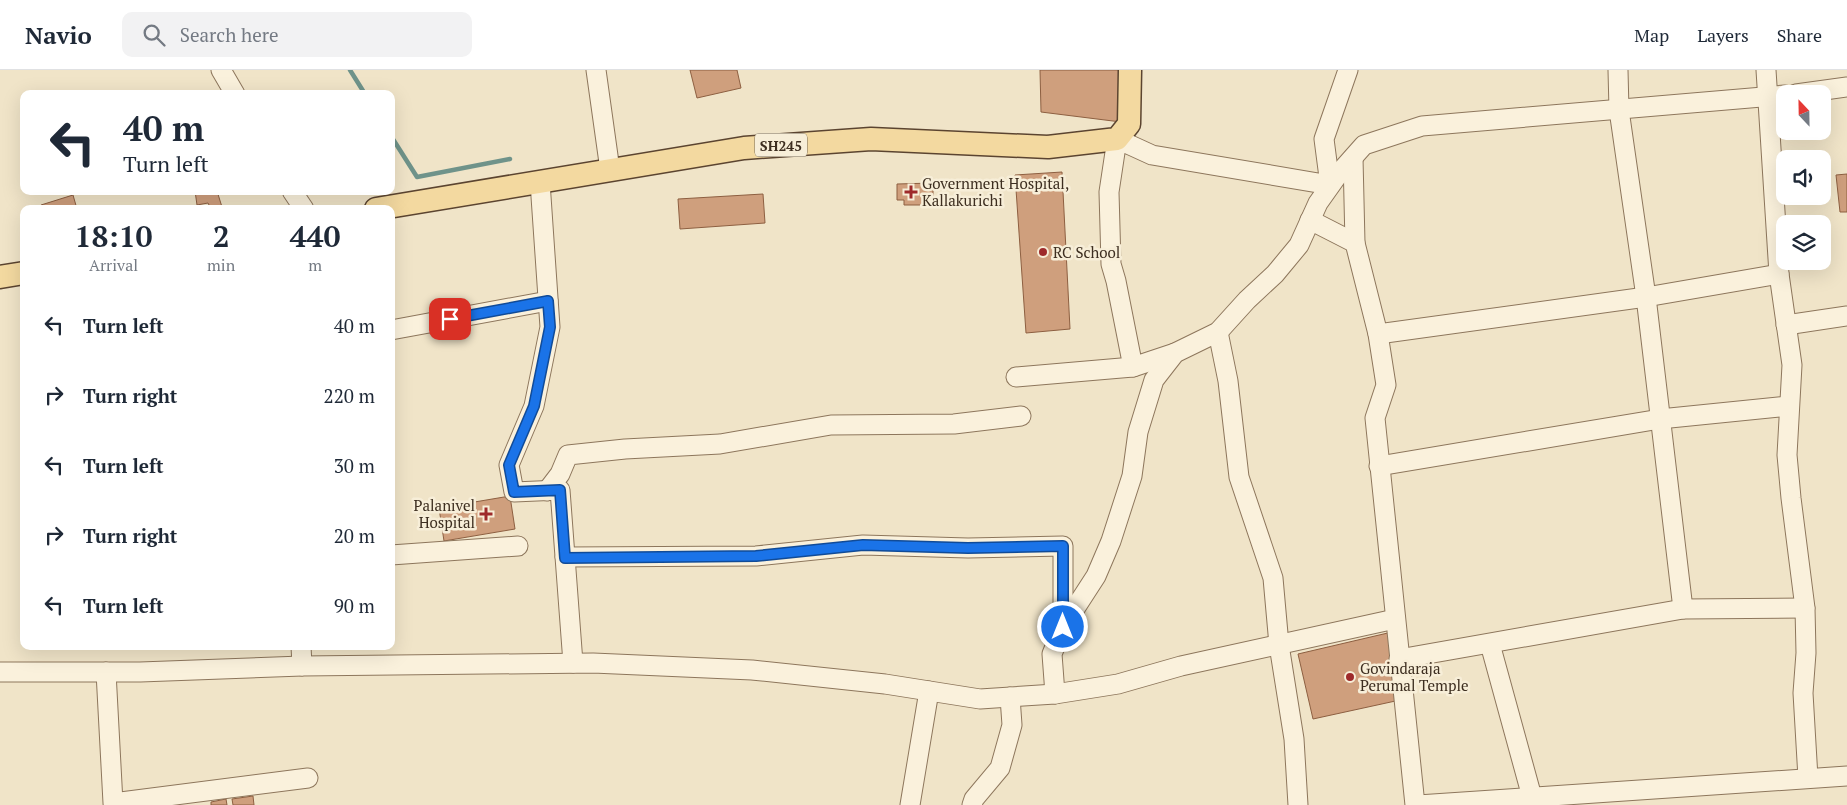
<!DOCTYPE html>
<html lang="en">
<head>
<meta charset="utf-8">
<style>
  :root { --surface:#fff; --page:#f2f2f3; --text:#1f2937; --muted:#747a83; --line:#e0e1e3 }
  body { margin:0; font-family:"PT Serif",serif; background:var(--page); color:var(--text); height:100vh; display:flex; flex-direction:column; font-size:19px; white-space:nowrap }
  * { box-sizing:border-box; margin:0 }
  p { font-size:16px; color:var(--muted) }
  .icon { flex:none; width:28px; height:28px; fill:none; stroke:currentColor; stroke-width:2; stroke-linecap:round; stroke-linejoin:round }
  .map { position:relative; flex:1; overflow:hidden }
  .drawer { position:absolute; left:20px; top:135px; width:375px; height:445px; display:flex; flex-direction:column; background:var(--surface); border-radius:10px; box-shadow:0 5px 20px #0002 }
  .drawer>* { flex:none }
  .top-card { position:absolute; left:20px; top:20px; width:375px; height:105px; border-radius:10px; box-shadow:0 5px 20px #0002; background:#fff; color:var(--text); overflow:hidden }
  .needle { width:32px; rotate:338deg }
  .tools { position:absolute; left:1776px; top:15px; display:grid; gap:10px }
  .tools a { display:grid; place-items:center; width:55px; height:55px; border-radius:10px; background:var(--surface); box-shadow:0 5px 20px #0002; font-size:25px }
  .pin { position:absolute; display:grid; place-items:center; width:42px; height:42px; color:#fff; margin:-21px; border-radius:10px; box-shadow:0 2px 8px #0006 }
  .me { position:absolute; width:55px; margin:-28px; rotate:0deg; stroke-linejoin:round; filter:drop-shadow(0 0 4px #0008) }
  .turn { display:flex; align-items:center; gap:18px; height:105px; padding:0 20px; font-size:22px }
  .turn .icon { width:65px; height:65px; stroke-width:2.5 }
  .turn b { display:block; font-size:35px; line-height:42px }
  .eta { display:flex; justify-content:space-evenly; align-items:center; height:85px; text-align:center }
  .eta b { font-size:30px; font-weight:800; line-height:35px }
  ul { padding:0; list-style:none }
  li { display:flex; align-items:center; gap:15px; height:70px; padding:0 20px }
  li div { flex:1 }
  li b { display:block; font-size:19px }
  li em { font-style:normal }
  header { display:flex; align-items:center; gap:30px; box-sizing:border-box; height:70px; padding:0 25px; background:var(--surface); border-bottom:1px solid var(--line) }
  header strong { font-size:24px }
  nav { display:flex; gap:28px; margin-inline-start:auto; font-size:18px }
  .search { width:350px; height:45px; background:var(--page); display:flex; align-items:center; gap:12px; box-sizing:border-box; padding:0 18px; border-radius:10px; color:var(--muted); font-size:19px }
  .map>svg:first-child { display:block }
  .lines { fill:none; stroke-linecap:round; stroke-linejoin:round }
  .stream { stroke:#6f938a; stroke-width:4.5 }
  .building { fill:#cf9f7d; stroke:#8d5f41 }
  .minor-casing { stroke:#8d765c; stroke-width:21 }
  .major-casing { stroke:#5b4430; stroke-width:25 }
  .minor { stroke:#faf1dc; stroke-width:19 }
  .major { stroke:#f3d9a0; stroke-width:22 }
  .route-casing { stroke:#114b97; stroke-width:12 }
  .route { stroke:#1a73e8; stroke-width:9 }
  .poi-dot { fill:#9e2a2b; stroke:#f7eed8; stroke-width:2 }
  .labels { text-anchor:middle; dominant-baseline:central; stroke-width:5; stroke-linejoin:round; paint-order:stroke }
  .shield { fill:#f7eed8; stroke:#756857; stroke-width:1 }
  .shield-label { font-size:14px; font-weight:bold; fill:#3d2e20 }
  .poi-label { font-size:15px; fill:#3d2e20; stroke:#f7eed8; text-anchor:start }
</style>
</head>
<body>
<header>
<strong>Navio</strong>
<div class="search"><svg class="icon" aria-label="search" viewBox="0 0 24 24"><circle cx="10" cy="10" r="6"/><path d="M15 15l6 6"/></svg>Search here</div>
<nav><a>Map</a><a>Layers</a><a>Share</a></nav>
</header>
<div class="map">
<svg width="1847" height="735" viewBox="0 0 1847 735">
  <rect width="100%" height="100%" fill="#f0e4c8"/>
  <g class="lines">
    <g class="stream">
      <polyline points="350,0 365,24"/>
      <polyline points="391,66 417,107 510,89"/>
    </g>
  </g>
  <g class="building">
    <polygon points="690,0 737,0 741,18 697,28"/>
    <polygon points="1040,0 1120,0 1121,52 1041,42"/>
    <polygon points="1062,102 1070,259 1026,263 1015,105"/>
    <polygon points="1847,104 1847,142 1840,142 1836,105"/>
    <polygon points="933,113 933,128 925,129 925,135 904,135 904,130 897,130 897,114"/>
    <polygon points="195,121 217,121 222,137 211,139 208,133 197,135"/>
    <polygon points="763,124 765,153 680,159 678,129"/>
    <polygon points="73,125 77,139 42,139 41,135"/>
    <polygon points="510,426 515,459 444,471 439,438"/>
    <polygon points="1392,562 1400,630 1313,649 1298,584"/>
    <polygon points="253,726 254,735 233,735 232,729"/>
    <polygon points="226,729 227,735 211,735 211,732"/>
  </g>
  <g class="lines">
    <g class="minor-casing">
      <g id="minor">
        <polyline points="221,0 235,24"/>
        <polyline points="596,0 610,100"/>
        <polyline points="1618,0 1619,40 1646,227 1683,539"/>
        <polyline points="1766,0 1779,204 1792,295 1787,385 1791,428 1805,538 1806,583 1803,623 1808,708"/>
        <polyline points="1796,24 1847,17"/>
        <polyline points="1353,88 1355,173"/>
        <polyline points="540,112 550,257 534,336 509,395 514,422 560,420 573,593"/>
        <polyline points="292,121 304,139"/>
        <polyline points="1310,150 1355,173 1378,264 1386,315 1375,348 1415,735"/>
        <polyline points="1786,255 1847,246"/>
        <polyline points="391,260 548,231"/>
        <polyline points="1218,262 1228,311 1239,407 1273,508 1279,575 1294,669 1298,735"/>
        <polyline points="1378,264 1646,227 1779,204"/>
        <polyline points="1133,297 1116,211 1111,194 1109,122 1117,69 1152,85 1330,115 1324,69 1348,0"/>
        <polyline points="1016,307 1133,297 1175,283"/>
        <polyline points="1379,396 1660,349 1789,336"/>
        <polyline points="547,421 560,404 568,385 625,379 720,374 831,355 954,354 1021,346"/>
        <polyline points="391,485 518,476"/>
        <polyline points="565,487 756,486 863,475 968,478 1063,476 1063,557"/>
        <polyline points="1490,574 1532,727"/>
        <polyline points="301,576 302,596"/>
        <polyline points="1399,589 1683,539 1805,538"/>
        <polyline points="0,602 140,602 302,596 593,593 752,600 885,614 980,629 1055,624 1118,614 1181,596 1395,549"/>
        <polyline points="106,602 113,733 308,708"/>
        <polyline points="1055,624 1052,584 1063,557 1096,506 1111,471 1132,406 1138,362 1154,310 1175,283 1218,262 1247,230 1275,204 1299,175 1318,133 1340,102 1364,75 1422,56 1785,25"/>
        <polyline points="910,735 929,621"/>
        <polyline points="972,735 974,729 1000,698 1012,655 1010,627"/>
        <polyline points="1418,735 1847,706"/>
      </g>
    </g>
    <g class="major-casing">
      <g id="major">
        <polyline points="376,139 744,78 871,69 1048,77 1117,69 1129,54 1130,0"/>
        <polyline points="0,207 24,203"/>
      </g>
    </g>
    <use href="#minor" class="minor"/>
    <use href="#major" class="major"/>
  </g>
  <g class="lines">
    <g class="route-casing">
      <polyline id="route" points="450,249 548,231 550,257 534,336 509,395 514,422 560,420 565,488 756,486 863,475 968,478 1063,476 1063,557"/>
    </g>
    <use href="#route" class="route"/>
  </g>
  <g class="poi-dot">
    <path d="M908.5 114.5h5v5h5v5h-5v5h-5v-5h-5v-5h5z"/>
    <circle cx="1043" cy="182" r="5"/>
    <path d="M483.5 436.5h5v5h5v5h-5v5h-5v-5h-5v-5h5z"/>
    <circle cx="1350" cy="607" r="5"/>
  </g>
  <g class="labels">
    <rect class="shield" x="755" y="63.5" width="52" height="23" rx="4"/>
    <g class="shield-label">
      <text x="781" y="75">SH245</text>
    </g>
    <g class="poi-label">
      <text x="922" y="113">Government Hospital,<tspan x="922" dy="17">Kallakurichi</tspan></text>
      <text x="1053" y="182">RC School</text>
      <text x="475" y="435" text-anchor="end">Palanivel<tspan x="475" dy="17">Hospital</tspan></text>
      <text x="1360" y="598">Govindaraja<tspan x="1360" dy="17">Perumal Temple</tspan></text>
    </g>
  </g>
</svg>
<div class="tools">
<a><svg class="needle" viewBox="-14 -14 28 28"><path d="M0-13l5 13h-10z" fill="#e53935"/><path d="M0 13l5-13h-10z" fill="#747a83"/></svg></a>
<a><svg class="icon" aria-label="sound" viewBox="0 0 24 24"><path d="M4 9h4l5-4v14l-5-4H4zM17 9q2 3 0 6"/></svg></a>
<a><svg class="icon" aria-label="layers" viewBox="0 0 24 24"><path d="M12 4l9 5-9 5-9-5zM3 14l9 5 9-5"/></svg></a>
</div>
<div class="pin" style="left:450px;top:249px;background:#d93025"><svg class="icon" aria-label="arrive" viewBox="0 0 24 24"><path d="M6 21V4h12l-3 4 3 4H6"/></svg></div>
<svg class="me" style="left:1063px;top:557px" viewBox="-20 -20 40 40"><circle r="17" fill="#1a73e8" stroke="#fff" stroke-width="3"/><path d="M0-11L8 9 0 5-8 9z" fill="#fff"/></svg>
<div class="top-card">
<div class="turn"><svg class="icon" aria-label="left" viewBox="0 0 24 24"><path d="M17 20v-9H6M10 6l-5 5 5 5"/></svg><div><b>40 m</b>Turn left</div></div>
</div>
<section class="drawer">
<div class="eta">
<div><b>18:10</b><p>Arrival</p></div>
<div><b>2</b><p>min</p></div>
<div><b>440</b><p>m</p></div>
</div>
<ul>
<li><svg class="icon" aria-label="left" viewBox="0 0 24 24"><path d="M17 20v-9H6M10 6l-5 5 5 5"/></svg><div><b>Turn left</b></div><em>40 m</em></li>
<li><svg class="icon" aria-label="right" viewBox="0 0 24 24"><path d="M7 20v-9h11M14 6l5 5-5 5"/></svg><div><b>Turn right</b></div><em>220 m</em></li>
<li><svg class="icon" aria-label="left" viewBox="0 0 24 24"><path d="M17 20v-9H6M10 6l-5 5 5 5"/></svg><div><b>Turn left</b></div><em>30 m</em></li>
<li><svg class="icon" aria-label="right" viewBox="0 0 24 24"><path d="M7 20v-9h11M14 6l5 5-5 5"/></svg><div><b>Turn right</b></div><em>20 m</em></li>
<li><svg class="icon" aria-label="left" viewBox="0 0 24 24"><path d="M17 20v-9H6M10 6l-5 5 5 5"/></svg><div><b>Turn left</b></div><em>90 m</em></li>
</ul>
</section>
</div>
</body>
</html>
